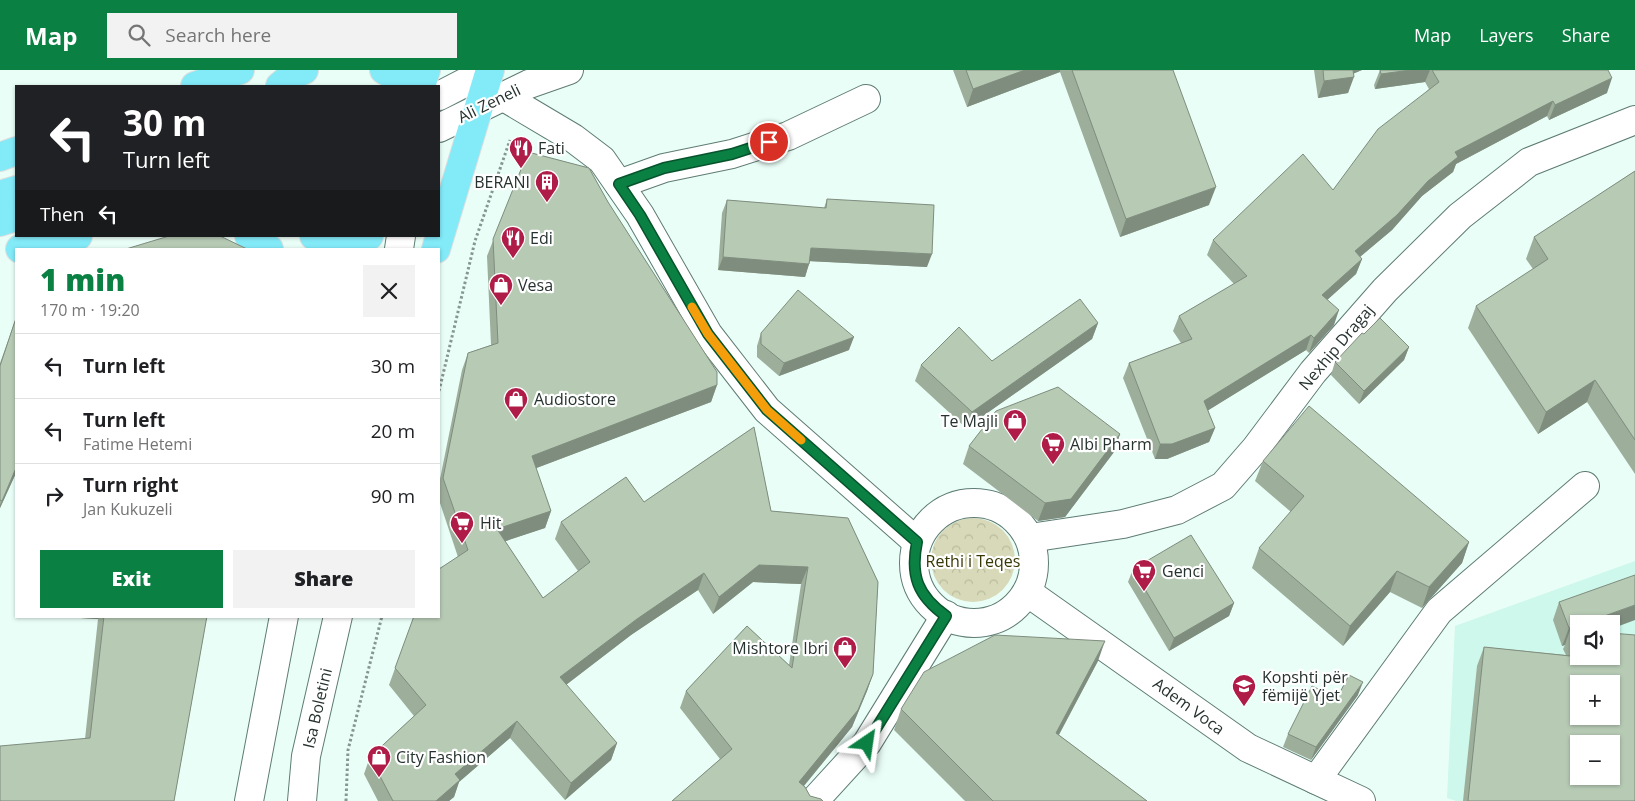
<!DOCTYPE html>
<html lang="en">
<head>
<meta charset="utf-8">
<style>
  :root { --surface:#fff; --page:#f2f2f2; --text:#202124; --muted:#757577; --line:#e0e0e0; --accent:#0b8043 }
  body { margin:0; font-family:"Open Sans",sans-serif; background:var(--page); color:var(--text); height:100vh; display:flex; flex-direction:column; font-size:19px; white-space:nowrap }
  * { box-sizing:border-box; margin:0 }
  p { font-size:16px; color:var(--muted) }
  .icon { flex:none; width:28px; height:28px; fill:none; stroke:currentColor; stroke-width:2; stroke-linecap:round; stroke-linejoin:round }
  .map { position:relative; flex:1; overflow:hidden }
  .drawer { position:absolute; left:15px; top:178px; width:425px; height:370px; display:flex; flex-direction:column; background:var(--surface); border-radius:0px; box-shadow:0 1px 4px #0004 }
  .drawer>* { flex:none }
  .hud { position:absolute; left:15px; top:15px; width:425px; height:152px; border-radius:0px; box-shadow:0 1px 4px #0004; background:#202124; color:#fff; overflow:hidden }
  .fabs { position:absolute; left:1570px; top:545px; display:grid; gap:10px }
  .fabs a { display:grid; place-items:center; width:50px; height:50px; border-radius:0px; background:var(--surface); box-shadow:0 1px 4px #0004; font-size:25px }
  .pin { position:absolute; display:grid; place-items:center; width:42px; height:42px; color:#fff; margin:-21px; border:2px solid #fff; border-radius:50%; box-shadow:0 1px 5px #0007 }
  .me { position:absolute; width:55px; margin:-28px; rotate:32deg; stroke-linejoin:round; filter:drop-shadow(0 0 4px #0008) }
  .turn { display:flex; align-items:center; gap:18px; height:105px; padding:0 25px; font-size:22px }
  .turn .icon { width:65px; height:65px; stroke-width:2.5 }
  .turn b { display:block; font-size:35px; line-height:42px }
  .then { display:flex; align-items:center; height:48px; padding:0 25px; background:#0003; gap:10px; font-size:19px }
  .round { display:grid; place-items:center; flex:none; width:52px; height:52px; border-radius:0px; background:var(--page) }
  .head { display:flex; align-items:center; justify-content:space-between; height:85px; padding:0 25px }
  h1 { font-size:30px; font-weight:800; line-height:38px; color:var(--accent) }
  .cta { display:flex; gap:10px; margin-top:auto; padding:10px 25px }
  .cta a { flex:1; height:58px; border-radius:0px; background:var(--accent); color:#fff; font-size:20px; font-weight:800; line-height:58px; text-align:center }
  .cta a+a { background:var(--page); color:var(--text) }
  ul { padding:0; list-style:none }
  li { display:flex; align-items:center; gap:15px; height:65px; padding:0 25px; border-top:1px solid var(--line) }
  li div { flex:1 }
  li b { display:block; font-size:19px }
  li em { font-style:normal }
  header { display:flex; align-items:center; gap:30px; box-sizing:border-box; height:70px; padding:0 25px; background:var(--accent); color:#fff }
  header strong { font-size:24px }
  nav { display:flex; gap:28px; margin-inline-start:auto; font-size:18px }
  .search { width:350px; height:45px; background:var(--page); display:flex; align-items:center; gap:12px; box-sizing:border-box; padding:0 18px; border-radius:0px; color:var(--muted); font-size:19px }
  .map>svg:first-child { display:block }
  .built { fill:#cdf8eb; fill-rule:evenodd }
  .park { fill:url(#park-crowns) }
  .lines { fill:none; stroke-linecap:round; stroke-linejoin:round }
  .minor-casing { stroke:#5e7c74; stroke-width:30 }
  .major-casing { stroke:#dcdede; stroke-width:30 }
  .path { stroke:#869691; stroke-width:3; stroke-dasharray:2.5 2.5; stroke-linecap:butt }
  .minor { stroke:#fff; stroke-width:28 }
  .major { stroke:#83eaf8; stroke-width:28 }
  .wall { fill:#9dae9b }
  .shaded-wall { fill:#7f8d7e }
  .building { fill:#b6cab4; stroke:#7f8d7e; fill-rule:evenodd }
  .route-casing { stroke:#07532c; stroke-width:12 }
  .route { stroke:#0b8043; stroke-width:9 }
  .slow { stroke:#f59e0b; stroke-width:9 }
  .labels { text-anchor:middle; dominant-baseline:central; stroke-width:4.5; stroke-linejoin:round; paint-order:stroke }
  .street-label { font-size:16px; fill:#26322f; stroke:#fff }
  .poi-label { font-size:16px; fill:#26322f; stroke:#fff; text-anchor:start }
  .park-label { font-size:16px; fill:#373804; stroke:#fff }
</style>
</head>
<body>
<header>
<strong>Map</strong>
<div class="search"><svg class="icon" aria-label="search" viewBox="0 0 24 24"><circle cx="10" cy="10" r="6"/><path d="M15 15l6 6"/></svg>Search here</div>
<nav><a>Map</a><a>Layers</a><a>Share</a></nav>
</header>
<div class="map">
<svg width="1635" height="731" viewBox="0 0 1635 731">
  <defs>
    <pattern id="park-crowns" width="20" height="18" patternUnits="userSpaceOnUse" patternTransform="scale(1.25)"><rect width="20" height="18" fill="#d7d9b8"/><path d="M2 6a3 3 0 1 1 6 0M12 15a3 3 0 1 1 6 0" fill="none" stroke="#b8bb9e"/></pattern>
  </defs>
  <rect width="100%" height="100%" fill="#eafef8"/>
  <path class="built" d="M1635,491V731H1456L1447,728L1455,556ZM1579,554H1611V586H1579ZM1579,614H1611V646H1579ZM1579,674H1611V706H1579Z"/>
  <circle class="park" cx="973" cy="490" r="42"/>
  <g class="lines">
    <g class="minor-casing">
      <g id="minor">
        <polyline points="439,26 489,0"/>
        <polyline points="504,27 573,68 602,90 640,145 708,264 767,340 917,472"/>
        <polyline points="439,58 529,14 569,0"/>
        <polyline points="619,114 664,98 732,84 788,66 866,29"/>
        <polyline points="399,179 401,166"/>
        <circle cx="974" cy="493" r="60"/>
        <polyline points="1030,468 1123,454 1177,440 1223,416 1256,378 1313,302 1385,220 1460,146 1529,92 1635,50"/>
        <polyline points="1027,522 1248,678 1361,731"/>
        <polyline points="1316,710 1439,541 1585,416"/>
        <polyline points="249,731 284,546"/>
        <polyline points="302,731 306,686 338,546"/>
        <polyline points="814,731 867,673 946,545"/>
      </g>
    </g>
    <g class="major-casing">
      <g id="major">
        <polyline points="384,0 400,9 406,16"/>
        <polyline points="195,16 240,0"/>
        <polyline points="280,16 293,5 304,0"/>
        <polyline points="421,16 426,0"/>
        <polyline points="0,87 16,81"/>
        <polyline points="0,125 16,120"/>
        <polyline points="0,152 16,147"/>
        <polyline points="249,166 269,179"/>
        <polyline points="314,166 346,171 369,166"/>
        <polyline points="20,179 78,166"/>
        <polyline points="436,179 490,0"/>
      </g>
    </g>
    <g class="path">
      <polyline points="439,321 475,171 510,70"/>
      <polyline points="346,731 348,680 382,546"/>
    </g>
    <use href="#minor" class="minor"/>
    <use href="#major" class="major"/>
  </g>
  <g class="wall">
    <polygon points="953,0 1173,0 1209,135 1120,167 1060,2 967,37"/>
    <polygon points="1314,0 1362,0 1354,3 1348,23 1318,28"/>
    <polygon points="1380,0 1608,0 1607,23 1549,50 1547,46 1456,94 1453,102 1422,126 1392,160 1360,187 1362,189 1356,204 1327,230 1334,255 1309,283 1306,280 1208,340 1215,358 1209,372 1167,389 1155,389 1123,308 1129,293 1181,273 1173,261 1179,246 1234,214 1207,185 1213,170 1333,120 1429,19 1425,12 1375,19 1374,15"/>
    <polygon points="528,82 589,98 608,132 717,302 717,315 711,332 536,398 551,441 545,458 505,471 543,528 578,501 555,469 561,452 626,407 644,432 754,357 771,441 848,448 878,512 873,604 867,621 852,657 804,716 805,717 810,726 821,729 823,731 672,731 720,689 680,638 686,621 747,556 789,595 801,514 753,512 713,544 698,520 631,565 566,615 617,673 611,690 565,730 510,668 459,712 454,727 449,731 378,731 364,704 370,687 414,646 389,615 414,546 439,546 439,499 458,487 439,430 439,414 462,300 468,283 491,275 487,186"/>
    <polygon points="1635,101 1635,404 1587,332 1538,364 1468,258 1476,236 1533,199 1526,189 1534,167"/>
    <polygon points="827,129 927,197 810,191 809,194 805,207 718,200 722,143 727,130 824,138"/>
    <polygon points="16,249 16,403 0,438 0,293 15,251"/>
    <polygon points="1098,253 1092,269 966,358 915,311 921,295 992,291"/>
    <polygon points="761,263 849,280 779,306 757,287 757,276"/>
    <polygon points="1409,277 1404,290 1359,334 1331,305 1335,292"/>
    <polygon points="1120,364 1114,382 1065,447 1038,451 963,394 969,376"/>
    <polygon points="1263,391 1469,472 1462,493 1422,538 1390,522 1343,576 1252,498 1259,478 1291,442 1255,411"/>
    <polygon points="1133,499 1234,533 1229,546 1169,581 1128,512"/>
    <polygon points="1559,532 1579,554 1579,586 1611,586 1635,731 1463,731 1477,596 1484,577 1566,585 1563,579 1565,575 1562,576 1553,550"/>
    <polygon points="45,546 207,546 174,731 85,669 98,549"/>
    <polygon points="1098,591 1059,665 1147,731 965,731 894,660 901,639"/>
    <polygon points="1358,625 1311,690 1283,677 1288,664 1337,628"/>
  </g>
  <g class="shaded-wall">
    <polygon points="1025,0 1060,0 1060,2 967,37 973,19"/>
    <polygon points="1348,0 1362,0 1346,7"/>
    <polygon points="1411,0 1430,0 1425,12 1375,19 1381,4"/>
    <polygon points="1354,7 1348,23 1318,28 1324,11"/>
    <polygon points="1612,8 1607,23 1549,50 1555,35"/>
    <polygon points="1553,31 1547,46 1456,94 1453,102 1422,126 1392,160 1349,196 1355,181 1428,111 1455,82"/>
    <polygon points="1216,117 1209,135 1120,167 1126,149"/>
    <polygon points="811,178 932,184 927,197 806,191"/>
    <polygon points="723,187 809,194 805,207 718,200"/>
    <polygon points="1362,189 1356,204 1316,240 1322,225"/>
    <polygon points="1339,240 1334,255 1309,283 1314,268"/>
    <polygon points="1098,253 1092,269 966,358 972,342"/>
    <polygon points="1311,265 1306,280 1199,346 1204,331"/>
    <polygon points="854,267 849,280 779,306 784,293"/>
    <polygon points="1409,277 1404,290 1359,334 1364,321"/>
    <polygon points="1595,310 1587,332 1538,364 1546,342"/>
    <polygon points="717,315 711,332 526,402 532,386"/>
    <polygon points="1215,358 1209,372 1167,389 1155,389 1160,374"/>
    <polygon points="1120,364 1114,382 1065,447 1038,451 1045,433"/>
    <polygon points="16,398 16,403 0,438 0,435 2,431"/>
    <polygon points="551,441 545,458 491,476 497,459"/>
    <polygon points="1469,472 1462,493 1422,538 1429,517"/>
    <polygon points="759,495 808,497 801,514 753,512 713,544 719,527"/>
    <polygon points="1397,501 1390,522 1343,576 1350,556"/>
    <polygon points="704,503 698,520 631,565 554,624 560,607 637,549"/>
    <polygon points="1234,533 1229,546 1169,581 1174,568"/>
    <polygon points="1635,535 1635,550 1611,559 1611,554 1582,554"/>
    <polygon points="45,546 99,546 98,549"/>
    <polygon points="1579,555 1579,570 1570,560 1565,575 1562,576 1569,558"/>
    <polygon points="1105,571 1098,591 1049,683 1056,663"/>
    <polygon points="873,604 867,621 852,657 793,729 799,712"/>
    <polygon points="1363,612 1358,625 1311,690 1316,677"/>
    <polygon points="517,651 510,668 459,712 454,727 449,731 436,731 455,704"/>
    <polygon points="617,673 611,690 565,730 571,713"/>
  </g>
  <g class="building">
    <polygon points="966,0 1025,0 973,19"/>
    <polygon points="1072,0 1173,0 1216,117 1126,149"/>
    <polygon points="1323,0 1353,0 1354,7 1324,11"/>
    <polygon points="1380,0 1411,0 1381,4"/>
    <polygon points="1432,0 1608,0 1612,8 1555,35 1553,31 1455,82 1458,87 1428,111 1397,145 1355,181 1362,189 1322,225 1339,240 1314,268 1311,265 1204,331 1215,358 1172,374 1160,374 1129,293 1192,269 1179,246 1247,206 1213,170 1303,84 1333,120 1378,59 1439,12"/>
    <polygon points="528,82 589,98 608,132 717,302 717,315 532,386 551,441 497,459 543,528 590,492 561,452 626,407 644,432 754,357 771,441 848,448 878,512 873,604 858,640 799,712 805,717 810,726 821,729 823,731 672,731 732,679 686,621 747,556 792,598 808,497 759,495 719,527 704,503 637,549 560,607 617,673 571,713 517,651 455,704 460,710 436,731 393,731 370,687 426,635 395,598 414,546 439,546 439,499 468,480 443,408 468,283 498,273 493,169"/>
    <polygon points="1635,101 1635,370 1595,310 1546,342 1476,236 1548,189 1534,167"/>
    <polygon points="827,129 934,135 932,184 811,178 809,194 723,187 727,130 826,138"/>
    <polygon points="169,166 220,166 247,179 126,179"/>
    <polygon points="798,220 854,267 784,293 761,274 761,263"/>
    <polygon points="1080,229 1098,253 972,342 921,295 959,257 992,291"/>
    <polygon points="1380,248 1409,277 1364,321 1335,292 1362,263 1364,264"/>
    <polygon points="16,249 16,398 2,431 0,430 0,296 15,251"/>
    <polygon points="1058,317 1120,364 1071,429 1045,433 969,376 996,341"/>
    <polygon points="1309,336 1469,472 1429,517 1397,501 1350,556 1259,478 1304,426 1263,391"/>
    <polygon points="1191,465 1234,533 1174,568 1133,499"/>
    <polygon points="1635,505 1635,535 1582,554 1579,554 1579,555 1569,558 1559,532"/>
    <polygon points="104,546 207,546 174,731 0,731 0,676 90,668"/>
    <polygon points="1570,560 1579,561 1579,584"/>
    <path d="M1611,563L1635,565V731H1468L1484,577L1580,587L1611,586ZM1579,614H1611V646H1579ZM1579,674H1611V706H1579Z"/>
    <polygon points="995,565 1105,571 1056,663 1147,731 993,731 901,639 924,602"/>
    <polygon points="1349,605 1363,612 1316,677 1288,664 1312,616 1337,628"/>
  </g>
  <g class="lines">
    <g class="route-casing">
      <path id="route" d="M769,72L732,84L664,98L619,114L640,145L708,264L767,340L917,472C910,506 918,526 946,546L867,673"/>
    </g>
    <use href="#route" class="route"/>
    <polyline class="slow" points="692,237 708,264 767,340 801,370"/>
  </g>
  <defs>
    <g id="restaurant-pin" transform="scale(1.25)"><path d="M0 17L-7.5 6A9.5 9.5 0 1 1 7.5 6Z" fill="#af1c48" stroke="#fff"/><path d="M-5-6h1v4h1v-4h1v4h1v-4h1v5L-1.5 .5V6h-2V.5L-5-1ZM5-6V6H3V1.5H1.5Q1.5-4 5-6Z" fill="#fff"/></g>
    <g id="building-pin" transform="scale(1.25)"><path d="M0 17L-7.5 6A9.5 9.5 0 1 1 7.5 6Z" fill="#af1c48" stroke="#fff"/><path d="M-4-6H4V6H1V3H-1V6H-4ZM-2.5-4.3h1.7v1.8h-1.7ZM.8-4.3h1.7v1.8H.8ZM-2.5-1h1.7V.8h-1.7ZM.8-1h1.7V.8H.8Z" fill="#fff"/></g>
    <g id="shop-pin" transform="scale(1.25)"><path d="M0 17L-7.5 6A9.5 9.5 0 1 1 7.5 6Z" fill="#af1c48" stroke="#fff"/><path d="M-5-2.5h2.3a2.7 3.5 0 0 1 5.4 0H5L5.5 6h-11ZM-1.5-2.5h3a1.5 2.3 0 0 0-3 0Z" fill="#fff"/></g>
    <g id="supermarket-pin" transform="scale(1.25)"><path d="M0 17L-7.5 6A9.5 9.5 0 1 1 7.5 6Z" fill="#af1c48" stroke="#fff"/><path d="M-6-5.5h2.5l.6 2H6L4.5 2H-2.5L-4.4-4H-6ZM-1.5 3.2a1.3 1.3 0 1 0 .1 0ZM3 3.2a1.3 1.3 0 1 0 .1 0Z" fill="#fff"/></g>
    <g id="school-pin" transform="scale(1.25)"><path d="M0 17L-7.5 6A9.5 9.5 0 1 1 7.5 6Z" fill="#af1c48" stroke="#fff"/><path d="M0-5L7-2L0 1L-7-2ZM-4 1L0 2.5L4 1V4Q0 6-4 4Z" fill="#fff"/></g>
  </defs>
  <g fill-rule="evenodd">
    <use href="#restaurant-pin" x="521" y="78"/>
    <use href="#building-pin" x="547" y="112"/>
    <use href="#restaurant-pin" x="513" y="168"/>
    <use href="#shop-pin" x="501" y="215"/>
    <use href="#shop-pin" x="516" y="329"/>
    <use href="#shop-pin" x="1015" y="351"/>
    <use href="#supermarket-pin" x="1053" y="374"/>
    <use href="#supermarket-pin" x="462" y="453"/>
    <use href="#supermarket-pin" x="1144" y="501"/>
    <use href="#shop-pin" x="845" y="578"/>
    <use href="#school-pin" x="1244" y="616"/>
    <use href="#shop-pin" x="379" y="687"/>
  </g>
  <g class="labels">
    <g class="street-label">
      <text transform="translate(489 33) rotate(-26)">Ali Zeneli</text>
      <text transform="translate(1336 277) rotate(-50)">Nexhip Dragaj</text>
      <text transform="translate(1189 636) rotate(36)">Adem Voca</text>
      <text transform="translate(317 638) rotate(-77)">Isa Boletini</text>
    </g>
    <g class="poi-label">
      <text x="538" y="78">Fati</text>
      <text x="530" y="112" text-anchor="end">BERANI</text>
      <text x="530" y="168">Edi</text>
      <text x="518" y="215">Vesa</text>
      <text x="534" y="329">Audiostore</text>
      <text x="998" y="351" text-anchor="end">Te Majli</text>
      <text x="1070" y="374">Albi Pharm</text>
      <text x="480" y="453">Hit</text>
      <text x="1162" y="501">Genci</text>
      <text x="828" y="578" text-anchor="end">Mishtore Ibri</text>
      <text x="1262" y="607">Kopshti për<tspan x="1262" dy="18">fëmijë Yjet</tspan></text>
      <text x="396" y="687">City Fashion</text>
    </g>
    <g class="park-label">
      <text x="973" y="491">Rethi i Teqes</text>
    </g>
  </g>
</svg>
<div class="fabs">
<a><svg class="icon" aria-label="sound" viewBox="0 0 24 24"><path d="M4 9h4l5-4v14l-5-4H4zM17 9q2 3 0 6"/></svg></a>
<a>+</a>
<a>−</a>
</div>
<div class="pin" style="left:769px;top:72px;background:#d93025"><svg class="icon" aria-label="arrive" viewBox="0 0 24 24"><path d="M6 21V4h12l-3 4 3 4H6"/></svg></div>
<svg class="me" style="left:867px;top:673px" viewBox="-20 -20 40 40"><path d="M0-17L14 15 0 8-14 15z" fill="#0b8043" stroke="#fff" stroke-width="4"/></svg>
<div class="hud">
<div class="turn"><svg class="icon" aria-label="left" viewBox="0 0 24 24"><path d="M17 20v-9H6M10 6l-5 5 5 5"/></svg><div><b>30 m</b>Turn left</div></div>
<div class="then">Then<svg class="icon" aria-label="left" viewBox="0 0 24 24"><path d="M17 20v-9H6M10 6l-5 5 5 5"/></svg></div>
</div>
<section class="drawer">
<div class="head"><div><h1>1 min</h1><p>170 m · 19:20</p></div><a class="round"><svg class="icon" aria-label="close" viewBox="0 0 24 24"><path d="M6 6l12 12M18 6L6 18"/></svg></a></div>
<ul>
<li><svg class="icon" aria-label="left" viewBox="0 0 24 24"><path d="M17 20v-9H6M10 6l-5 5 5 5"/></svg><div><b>Turn left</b></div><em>30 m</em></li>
<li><svg class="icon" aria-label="left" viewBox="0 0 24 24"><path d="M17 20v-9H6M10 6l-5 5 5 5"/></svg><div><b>Turn left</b><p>Fatime Hetemi</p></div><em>20 m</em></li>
<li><svg class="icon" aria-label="right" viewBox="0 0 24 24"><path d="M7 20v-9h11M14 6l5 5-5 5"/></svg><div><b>Turn right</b><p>Jan Kukuzeli</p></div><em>90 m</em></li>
</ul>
<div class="cta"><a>Exit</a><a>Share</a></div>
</section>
</div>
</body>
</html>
